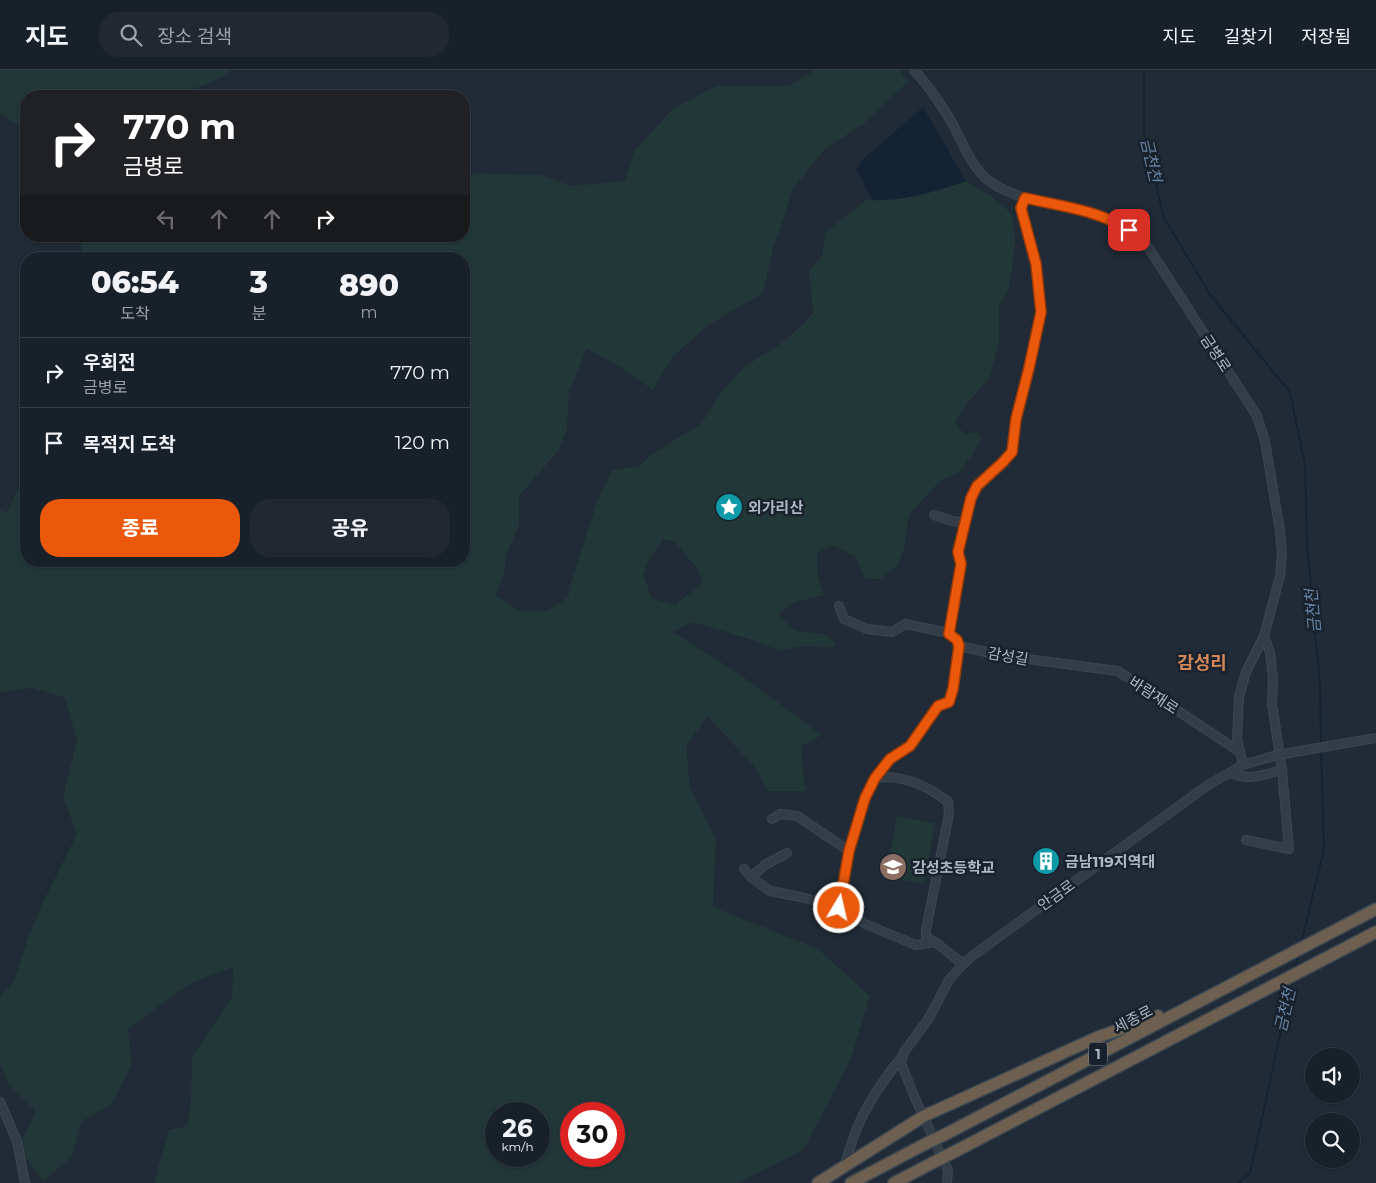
<!DOCTYPE html>
<html lang="ko">
<head>
<meta charset="utf-8">
<style>
  :root { --surface:#182029; --page:#212831; --text:#f1f3f6; --muted:#9fa3a8; --line:#363e46; --accent:#ea580c }
  body { margin:0; font-family:Montserrat,"Noto Sans KR",sans-serif; background:var(--page); color:var(--text); height:100vh; display:flex; flex-direction:column; font-size:19px; white-space:nowrap }
  * { box-sizing:border-box; margin:0 }
  p { font-size:16px; color:var(--muted) }
  .icon { flex:none; width:28px; height:28px; fill:none; stroke:currentColor; stroke-width:2; stroke-linecap:round; stroke-linejoin:round }
  .map { position:relative; flex:1; overflow:hidden }
  .details { position:absolute; left:20px; top:182px; width:450px; height:315px; display:flex; flex-direction:column; background:var(--surface); border-radius:20px; box-shadow:0 1px 4px #0004,0 0 0 1px var(--line) }
  .details>* { flex:none }
  .banner { position:absolute; left:20px; top:20px; width:450px; height:152px; border-radius:20px; box-shadow:0 1px 4px #0004,0 0 0 1px var(--line); background:#202124; color:#fff; overflow:hidden }
  .controls { position:absolute; left:1305px; top:978px; display:grid; gap:10px }
  .controls a { display:grid; place-items:center; width:55px; height:55px; border-radius:50%; background:var(--surface); box-shadow:0 1px 4px #0004,0 0 0 1px var(--line); font-size:25px }
  .speed { position:absolute; left:485px; top:1032px; display:flex; gap:10px; font-size:25px; font-weight:700; text-align:center }
  .speed>* { display:grid; place-content:center; width:65px; height:65px; border-radius:50%; background:var(--surface); box-shadow:0 1px 4px #0004,0 0 0 1px var(--line); line-height:1 }
  .speed small { font-size:12px; font-weight:400 }
  .speed .limit { border:8px solid #d22; background:#fff; color:#111 }
  .pin { position:absolute; display:grid; place-items:center; width:42px; height:42px; color:#fff; margin:-21px; border-radius:10px; box-shadow:0 2px 8px #0006 }
  .me { position:absolute; width:55px; margin:-28px; rotate:9deg; stroke-linejoin:round; filter:drop-shadow(0 0 4px #0008) }
  .turn { display:flex; align-items:center; gap:18px; height:105px; padding:0 20px; font-size:22px }
  .turn .icon { width:65px; height:65px; stroke-width:2.5 }
  .turn b { display:block; font-size:35px; line-height:42px }
  .lanes { display:flex; align-items:center; height:48px; padding:0 20px; background:#0003; justify-content:center; gap:25px; direction:ltr }
  .lanes .off { opacity:.35 }
  .eta { display:flex; justify-content:space-evenly; align-items:center; height:85px; text-align:center }
  .eta b { font-size:30px; font-weight:800; line-height:35px }
  .primary-button { display:flex; gap:10px; margin-top:auto; padding:10px 20px }
  .primary-button a { flex:1; height:58px; border-radius:20px; background:var(--accent); color:#fff; font-size:20px; font-weight:800; line-height:58px; text-align:center }
  .primary-button a+a { background:var(--page); color:var(--text) }
  ul { padding:0; list-style:none }
  li { display:flex; align-items:center; gap:15px; height:70px; padding:0 20px; border-top:1px solid var(--line) }
  li div { flex:1 }
  li b { display:block; font-size:19px }
  li em { font-style:normal }
  header { display:flex; align-items:center; gap:30px; box-sizing:border-box; height:70px; padding:0 25px; background:var(--surface); border-bottom:1px solid var(--line) }
  header strong { font-size:24px }
  nav { display:flex; gap:28px; margin-inline-start:auto; font-size:18px }
  .search { width:350px; height:45px; background:var(--page); display:flex; align-items:center; gap:12px; box-sizing:border-box; padding:0 18px; border-radius:20px; color:var(--muted); font-size:19px }
  .map>svg:first-child { display:block }
  .green { fill:#223738; fill-rule:evenodd }
  .water { fill:#142334 }
  .lines { fill:none; stroke-linecap:round; stroke-linejoin:round }
  .stream { stroke:#142334; stroke-width:2 }
  .minor-casing { stroke:#3d4651; stroke-width:10 }
  .highway-casing { stroke:#3e4852; stroke-width:14 }
  .minor { stroke:#333d48; stroke-width:8 }
  .highway { stroke:#6e6050; stroke-width:11 }
  .minor-bridge-casing { stroke:#3d4651; stroke-width:10; stroke-linecap:butt }
  .highway-bridge-casing { stroke:#3e4852; stroke-width:14; stroke-linecap:butt }
  .minor-bridge { stroke:#333d48; stroke-width:8 }
  .highway-bridge { stroke:#6e6050; stroke-width:11 }
  .route-casing { stroke:#983908; stroke-width:12 }
  .route { stroke:#ea580c; stroke-width:9 }
  .labels { text-anchor:middle; dominant-baseline:central; stroke-width:5; stroke-linejoin:round; paint-order:stroke }
  .shield { fill:#19222c; stroke:#818b96; stroke-width:1 }
  .shield-label { font-size:14px; font-weight:bold; fill:#adb8c4 }
  .street-label { font-size:15px; fill:#adb8c4; stroke:#19222c }
  .poi-label { font-size:15px; font-weight:bold; fill:#adb8c4; stroke:#19222c; text-anchor:start }
  .water-label { font-size:16px; font-style:italic; fill:#6684a4; stroke:#19222c }
  .quarter-label { font-size:18px; font-weight:bold; fill:#d3875a; stroke:#19222c }
</style>
</head>
<body>
<header>
<strong>지도</strong>
<div class="search"><svg class="icon" aria-label="search" viewBox="0 0 24 24"><circle cx="10" cy="10" r="6"/><path d="M15 15l6 6"/></svg>장소 검색</div>
<nav><a>지도</a><a>길찾기</a><a>저장됨</a></nav>
</header>
<div class="map">
<svg width="1376" height="1113" viewBox="0 0 1376 1113">
  <rect width="100%" height="100%" fill="#202b37"/>
  <g class="green">
    <polygon points="0,0 231,0 224,6 179,26 26,26 26,61 0,43"/>
    <path d="M815,0H899L909,11L863,54L825,79L792,120L785,145L774,175L763,223L710,254L673,286L653,320L618,296L587,278L569,322L567,358L559,380L519,426V454L506,485L504,503L496,525L517,540L547,541L568,527L572,510L597,431L612,400L639,396L652,384L701,354L722,321L743,298L783,272L800,257L813,243L809,201L822,186L825,163L866,130C901,131 933,122 966,111L993,127L1012,144L1015,170L1013,195L1008,221L999,237V273L989,309L968,332L955,352L964,364L977,362L982,369L961,401L940,411L909,445L904,478L898,495L880,509H865L856,487L832,475L817,484L818,507L824,525L795,532L779,544L796,561L824,564L835,572L834,577L801,576L779,581L756,571L692,552L673,562L738,603L822,665L801,676L805,721H768L754,696L707,646L686,677L690,717L716,769L713,837L818,879L870,926L850,991L803,1080L738,1113H154L169,1060L187,1056L191,1031L192,987L232,927L233,897L191,913L128,959L132,995L111,1035L81,1052L72,1087L43,1111L18,1078L36,1041L8,1014L0,993V926L14,911L28,868L41,836L77,764L63,727L77,671L65,628L33,618L0,622V440L7,443L24,405L26,403V491H464V189H83L79,166H464V103L542,105L570,116L625,111L634,81L672,40L716,16H788ZM663,469L675,472L699,501L702,513L675,535L652,528L643,505L650,488ZM496,1044H539V1086H496ZM571,1044H614V1086H571Z"/>
    <polygon points="897,746 935,753 924,814 886,807"/>
  </g>
  <path class="water" d="M923,37L966,111C936,121 904,132 872,130L856,99L862,90Z"/>
  <g class="lines">
    <g class="stream">
      <polyline points="1144,0 1144,65 1164,148 1211,226 1290,322 1305,395 1307,474 1320,614 1321,674"/>
      <polyline points="1301,874 1324,779 1321,679"/>
      <polyline points="1295,898 1298,886"/>
      <polyline points="1239,1113 1250,1103 1292,910"/>
    </g>
    <g class="minor-casing">
      <g id="minor">
        <path d="M914,0C927,14 938,30 948,46C962,68 971,102 995,115C1035,139 1085,132 1125,157C1130,161 1136,164 1141,168C1145,172 1148,178 1152,183L1257,346L1265,371L1280,461L1282,483L1280,506L1264,566L1246,602L1239,626L1237,669L1243,695"/>
        <polyline points="934,445 952,451 965,453"/>
        <polyline points="839,536 844,549 867,559 892,562 905,554 949,563"/>
        <polyline points="1264,566 1270,583 1273,608 1272,634 1282,700"/>
        <polyline points="959,576 1004,586 1118,601 1240,682"/>
        <path d="M1230,703C1249,711 1263,705 1282,700L1289,779L1246,770"/>
        <path d="M875,708C902,704 928,716 948,732L949,744L926,860V867L935,872"/>
        <polyline points="772,749 780,744 797,746 849,781"/>
        <polyline points="744,799 751,807 770,821 801,827 848,840 865,854 916,875 935,872 963,894"/>
        <polyline points="751,807 765,795 787,783"/>
        <polyline points="839,837 849,781 865,728 875,708 890,689 910,676 938,636 949,632 953,619 959,576 957,569 949,563 961,494 958,482 971,428 977,417 1003,393 1012,382 1016,349 1029,298 1041,242 1036,194 1021,138 1025,128"/>
        <polyline points="0,1032 17,1071 25,1113"/>
        <path d="M844,1095C849,1083 852,1070 857,1058C868,1032 884,1009 901,988"/>
        <polyline points="947,1113 948,1100 915,1028 901,993 904,982 929,948 949,910 963,894 975,884 1208,715 1243,695 1277,685"/>
      </g>
    </g>
    <g class="highway-casing">
      <g id="highway">
        <polyline points="944,1065 1376,839"/>
        <polyline points="954,1082 1376,862"/>
        <polyline points="818,1113 924,1046 1098,967 1158,946"/>
        <polyline points="851,1113 927,1073"/>
        <polyline points="894,1113 936,1091"/>
      </g>
    </g>
    <use href="#minor" class="minor"/>
    <use href="#highway" class="highway"/>
    <g class="minor-bridge-casing">
      <polyline id="minor-bridge" points="1277,685 1376,668"/>
    </g>
    <g class="highway-bridge-casing">
      <g id="highway-bridge">
        <polyline points="927,1073 944,1065"/>
        <polyline points="936,1091 954,1082"/>
      </g>
    </g>
    <use href="#minor-bridge" class="minor-bridge"/>
    <use href="#highway-bridge" class="highway-bridge"/>
  </g>
  <g class="lines">
    <g class="route-casing">
      <path id="route" d="M839,838L849,781L865,728L875,708L890,689L910,676L938,636L949,632L953,619L959,576L957,570L949,564L961,494L958,482L971,428L977,416L1003,392L1012,382L1016,349L1029,298L1041,242L1036,194L1021,138L1025,128C1061,136 1097,140 1129,160"/>
    </g>
    <use href="#route" class="route"/>
  </g>
  <defs>
    <g id="sight-disc" transform="scale(1.4375)"><circle r="9.5" fill="#0f9aa8" stroke="#19222c"/><path d="M0-6L1.8-2.2L6-1.7L2.9 1.2L3.7 5.4L0 3.3L-3.7 5.4L-2.9 1.2L-6-1.7L-1.8-2.2Z" fill="#fff"/></g>
    <g id="building-disc" transform="scale(1.4375)"><circle r="9.5" fill="#0f9aa8" stroke="#19222c"/><path d="M-4-6H4V6H1V3H-1V6H-4ZM-2.5-4.3h1.7v1.8h-1.7ZM.8-4.3h1.7v1.8H.8ZM-2.5-1h1.7V.8h-1.7ZM.8-1h1.7V.8H.8Z" fill="#fff"/></g>
    <g id="school-disc" transform="scale(1.4375)"><circle r="9.5" fill="#8d6e63" stroke="#19222c"/><path d="M0-5L7-2L0 1L-7-2ZM-4 1L0 2.5L4 1V4Q0 6-4 4Z" fill="#fff"/></g>
  </defs>
  <g fill-rule="evenodd">
    <use href="#sight-disc" x="729" y="437"/>
    <use href="#building-disc" x="1046" y="791"/>
    <use href="#school-disc" x="893" y="797"/>
  </g>
  <g class="labels">
    <rect class="shield" x="1089" y="972.5" width="18" height="23" rx="4"/>
    <g class="shield-label">
      <text x="1098" y="984">1</text>
    </g>
    <g class="street-label">
      <text transform="translate(1216 283) rotate(57)">금병로</text>
      <text transform="translate(1008 586) rotate(10)">감성길</text>
      <text transform="translate(1154 625) rotate(33)">바람재로</text>
      <text transform="translate(1056 825) rotate(-36)">안금로</text>
      <text transform="translate(1133 949) rotate(-28)">세종로</text>
    </g>
    <g class="poi-label">
      <text x="748" y="437">외가리산</text>
      <text x="1065" y="791">금남119지역대</text>
      <text x="912" y="797">감성초등학교</text>
    </g>
    <g class="water-label">
      <text transform="translate(1151 90) rotate(77)">금천천</text>
      <text transform="translate(1313 541) rotate(-95)">금천천</text>
      <text transform="translate(1285 940) rotate(-77)">금천천</text>
    </g>
    <g class="quarter-label">
      <text x="1202" y="593">감성리</text>
    </g>
  </g>
</svg>
<div class="controls">
<a><svg class="icon" aria-label="sound" viewBox="0 0 24 24"><path d="M4 9h4l5-4v14l-5-4H4zM17 9q2 3 0 6"/></svg></a>
<a><svg class="icon" aria-label="search" viewBox="0 0 24 24"><circle cx="10" cy="10" r="6"/><path d="M15 15l6 6"/></svg></a>
</div>
<div class="speed"><div>26<small>km/h</small></div><div class="limit">30</div></div>
<div class="pin" style="left:1129px;top:160px;background:#d93025"><svg class="icon" aria-label="arrive" viewBox="0 0 24 24"><path d="M6 21V4h12l-3 4 3 4H6"/></svg></div>
<svg class="me" style="left:839px;top:838px" viewBox="-20 -20 40 40"><circle r="17" fill="#ea580c" stroke="#fff" stroke-width="3"/><path d="M0-11L8 9 0 5-8 9z" fill="#fff"/></svg>
<div class="banner">
<div class="turn"><svg class="icon" aria-label="right" viewBox="0 0 24 24"><path d="M7 20v-9h11M14 6l5 5-5 5"/></svg><div><b>770 m</b>금병로</div></div>
<div class="lanes"><svg class="icon off" aria-label="left" viewBox="0 0 24 24"><path d="M17 20v-9H6M10 6l-5 5 5 5"/></svg><svg class="icon off" aria-label="ahead" viewBox="0 0 24 24"><path d="M12 20V5M6 11l6-6 6 6"/></svg><svg class="icon off" aria-label="ahead" viewBox="0 0 24 24"><path d="M12 20V5M6 11l6-6 6 6"/></svg><svg class="icon" aria-label="right" viewBox="0 0 24 24"><path d="M7 20v-9h11M14 6l5 5-5 5"/></svg></div>
</div>
<section class="details">
<div class="eta">
<div><b>06:54</b><p>도착</p></div>
<div><b>3</b><p>분</p></div>
<div><b>890</b><p>m</p></div>
</div>
<ul>
<li><svg class="icon" aria-label="right" viewBox="0 0 24 24"><path d="M7 20v-9h11M14 6l5 5-5 5"/></svg><div><b>우회전</b><p>금병로</p></div><em>770 m</em></li>
<li><svg class="icon" aria-label="arrive" viewBox="0 0 24 24"><path d="M6 21V4h12l-3 4 3 4H6"/></svg><div><b>목적지 도착</b></div><em>120 m</em></li>
</ul>
<div class="primary-button"><a>종료</a><a>공유</a></div>
</section>
</div>
</body>
</html>
